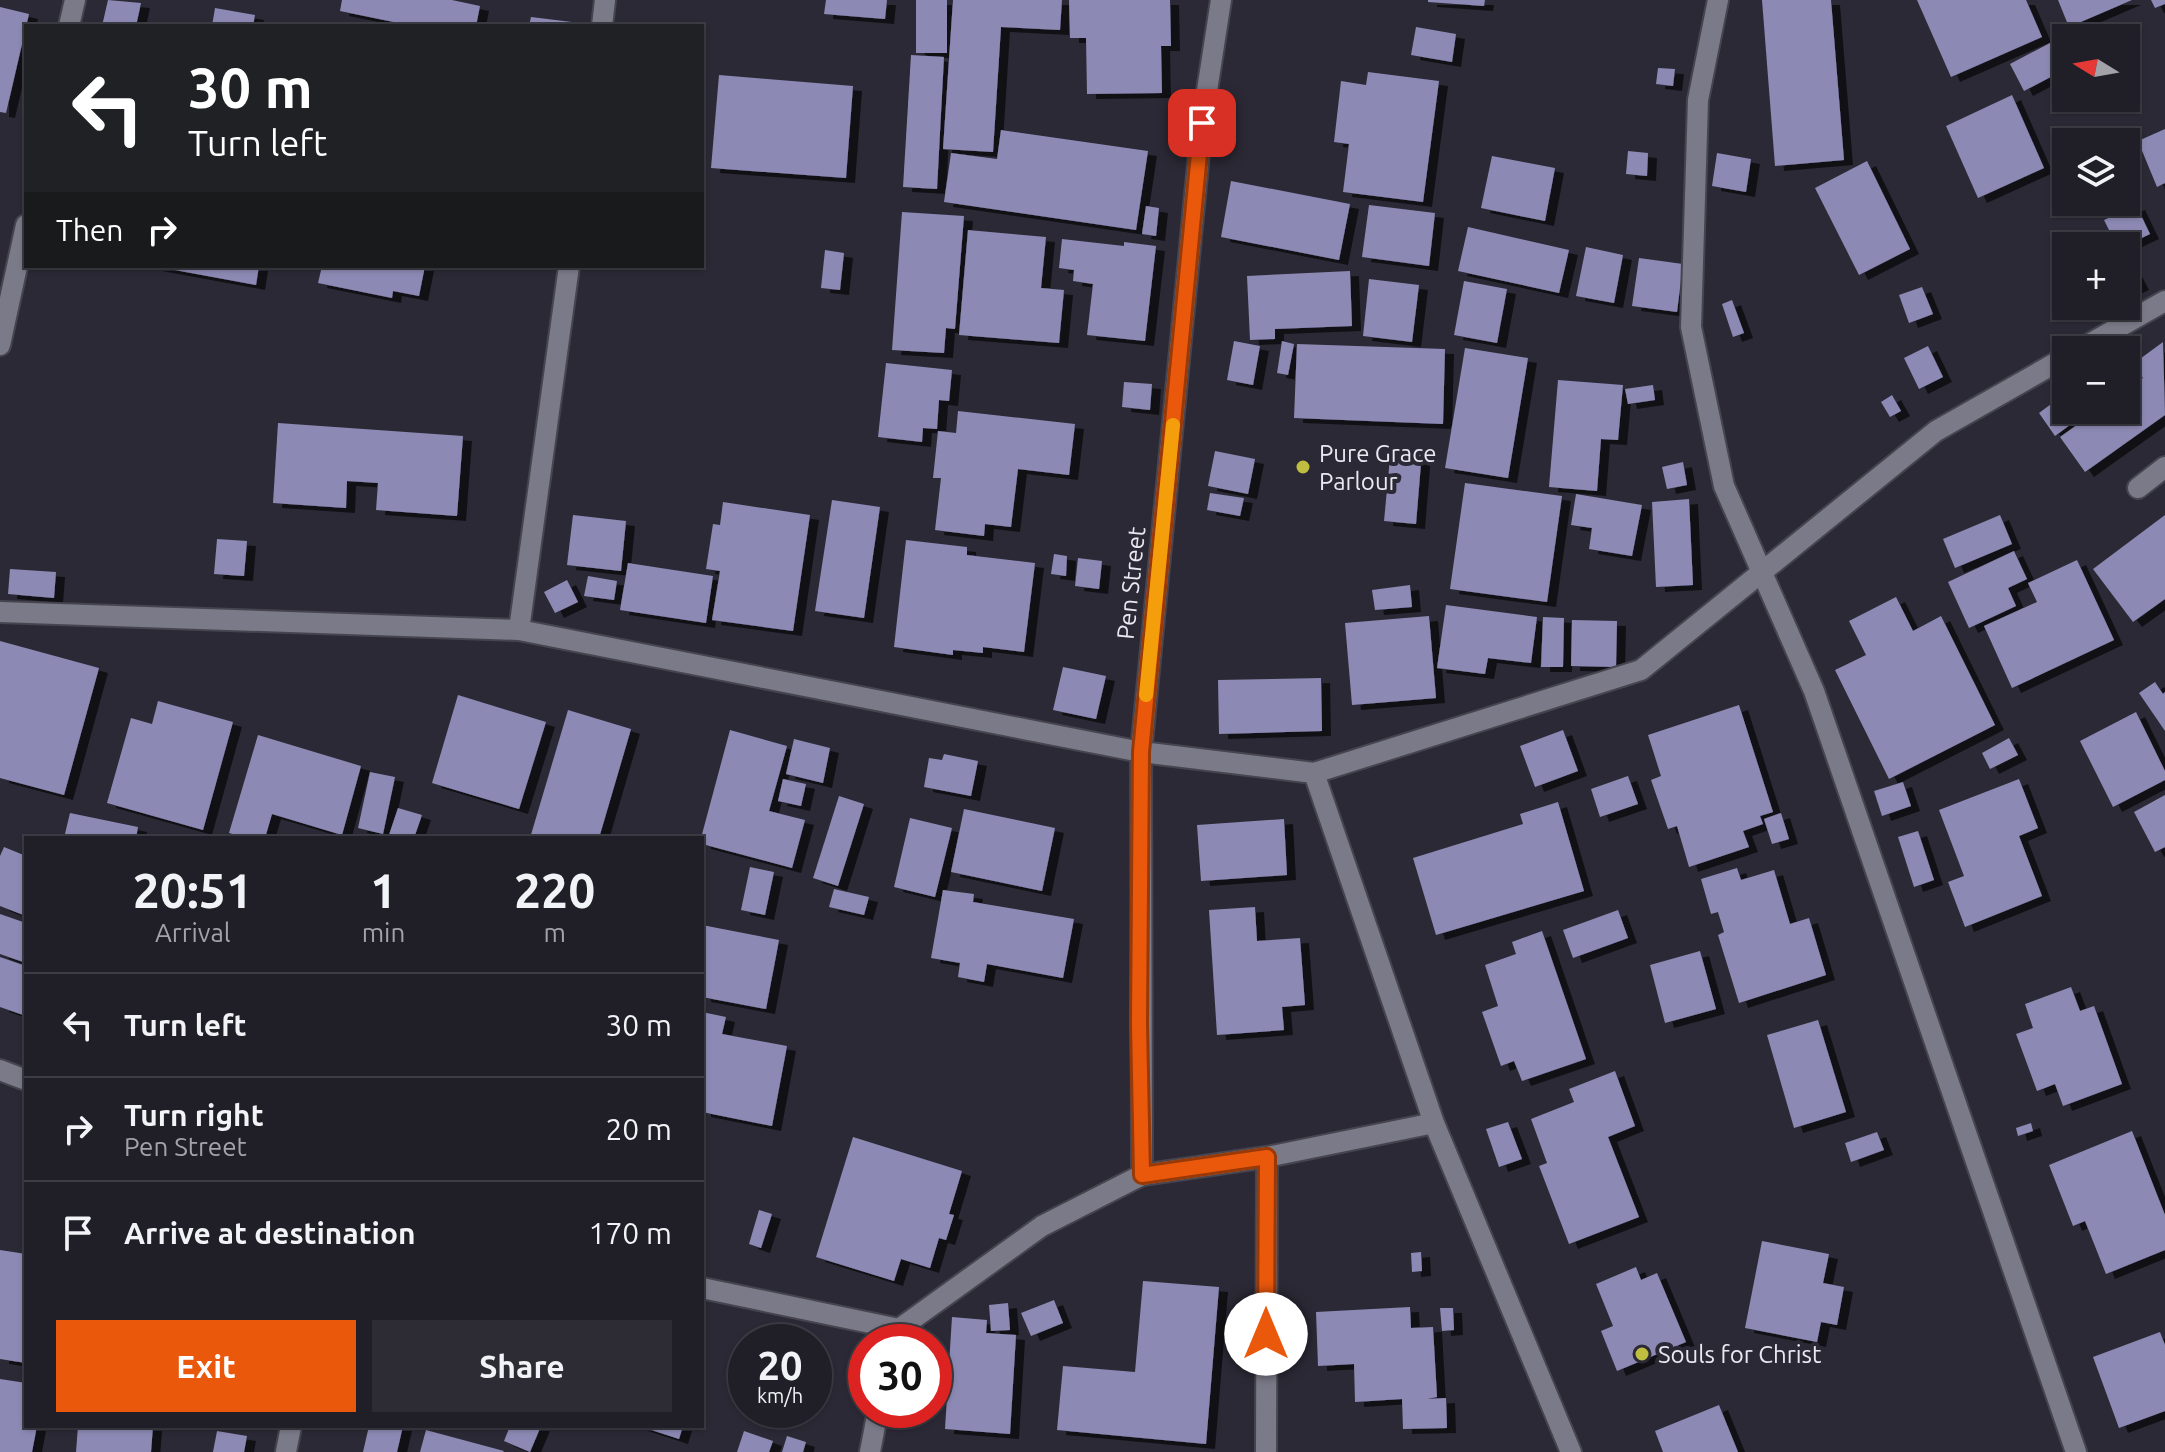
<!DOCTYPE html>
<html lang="en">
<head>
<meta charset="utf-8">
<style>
  :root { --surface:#201f28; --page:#2d2c34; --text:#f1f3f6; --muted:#a2a2a8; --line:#3d3d45; --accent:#ea580c }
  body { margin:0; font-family:Ubuntu,sans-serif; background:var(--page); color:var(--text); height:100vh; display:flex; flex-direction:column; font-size:30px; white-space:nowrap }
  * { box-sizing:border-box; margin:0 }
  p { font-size:26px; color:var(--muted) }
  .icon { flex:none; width:44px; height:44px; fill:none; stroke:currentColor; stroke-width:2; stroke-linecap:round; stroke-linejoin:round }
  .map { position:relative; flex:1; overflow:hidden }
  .side { position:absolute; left:24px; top:836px; width:680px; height:592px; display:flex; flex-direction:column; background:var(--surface); border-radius:0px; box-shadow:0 2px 6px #0004,0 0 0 2px var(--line) }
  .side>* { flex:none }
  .banner { position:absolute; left:24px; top:24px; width:680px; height:244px; border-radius:0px; box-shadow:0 2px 6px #0004,0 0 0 2px var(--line); background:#202124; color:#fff; overflow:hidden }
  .needle { width:52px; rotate:281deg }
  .fabs { position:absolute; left:2052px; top:24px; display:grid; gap:16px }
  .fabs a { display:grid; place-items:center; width:88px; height:88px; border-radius:0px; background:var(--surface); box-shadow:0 2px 6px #0004,0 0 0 2px var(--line); font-size:40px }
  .speed { position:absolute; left:728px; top:1324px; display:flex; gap:16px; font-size:40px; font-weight:700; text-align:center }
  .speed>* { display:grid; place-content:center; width:104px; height:104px; border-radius:50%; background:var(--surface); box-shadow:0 2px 6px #0004,0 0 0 2px var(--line); line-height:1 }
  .speed small { font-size:20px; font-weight:400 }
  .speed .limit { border:12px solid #d22; background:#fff; color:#111 }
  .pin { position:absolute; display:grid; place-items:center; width:68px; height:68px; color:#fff; margin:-34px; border-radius:16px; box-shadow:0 4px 12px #0006 }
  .me { position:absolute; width:88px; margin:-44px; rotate:0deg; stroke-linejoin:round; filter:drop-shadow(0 0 6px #0008) }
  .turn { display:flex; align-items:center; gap:28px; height:168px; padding:0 32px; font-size:36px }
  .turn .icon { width:104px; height:104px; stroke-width:2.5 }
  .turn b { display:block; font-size:56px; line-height:68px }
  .then { display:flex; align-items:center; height:76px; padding:0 32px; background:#0003; gap:16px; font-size:30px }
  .eta { display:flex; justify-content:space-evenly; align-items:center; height:136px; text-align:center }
  .eta b { font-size:48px; font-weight:600; line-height:56px }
  .action { display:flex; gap:16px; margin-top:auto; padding:16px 32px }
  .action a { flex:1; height:92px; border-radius:0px; background:var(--accent); color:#fff; font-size:32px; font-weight:600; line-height:92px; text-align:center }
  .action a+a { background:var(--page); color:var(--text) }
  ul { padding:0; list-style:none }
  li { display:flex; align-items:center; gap:24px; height:104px; padding:0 32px; border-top:2px solid var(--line) }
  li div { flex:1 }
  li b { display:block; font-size:30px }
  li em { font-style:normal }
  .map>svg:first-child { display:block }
  .building { fill:#8c89b4; filter:url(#shadow) }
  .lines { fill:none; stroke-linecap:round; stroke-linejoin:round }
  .street-casing { stroke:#46454f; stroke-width:24 }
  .street { stroke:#7b7a88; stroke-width:20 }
  .route-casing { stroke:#983908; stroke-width:20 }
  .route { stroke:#ea580c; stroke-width:14 }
  .slow { stroke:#f59e0b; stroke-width:14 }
  .poi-dot { fill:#c0be40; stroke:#2a2935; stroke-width:3 }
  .labels { text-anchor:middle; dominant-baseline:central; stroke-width:8; stroke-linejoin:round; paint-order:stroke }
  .poi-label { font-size:24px; fill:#eae9f2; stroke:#2a2935; text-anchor:start }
  .street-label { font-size:24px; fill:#eae9f2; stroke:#2a2935 }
</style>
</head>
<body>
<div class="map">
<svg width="2165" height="1452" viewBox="0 0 2165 1452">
  <defs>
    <filter id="shadow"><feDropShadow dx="9" dy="5" stdDeviation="0" flood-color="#0009"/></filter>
  </defs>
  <rect width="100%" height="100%" fill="#2a2935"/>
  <g class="building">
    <polygon points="108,0 141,3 136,26 102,26"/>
    <polygon points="342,0 452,0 480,6 476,26 413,26 340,11"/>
    <polygon points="826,0 887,0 885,19 824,14"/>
    <rect x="916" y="0" width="31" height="53"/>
    <polygon points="953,0 1062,0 1060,30 1001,27 993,152 943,149"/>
    <polygon points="1069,0 1170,0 1171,46 1161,46 1162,93 1087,94 1086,38 1070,38"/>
    <polygon points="1428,0 1485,0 1484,6 1428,2"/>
    <polygon points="1762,0 1831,0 1844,160 1775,166"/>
    <polygon points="1917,0 2026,0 2042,37 1951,77"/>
    <polygon points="2058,0 2132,0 2069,27"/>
    <polygon points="2151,0 2165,0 2165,4 2155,8"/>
    <polygon points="0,7 29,14 6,113 0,112"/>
    <polygon points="215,8 255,15 253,26 212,26"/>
    <polygon points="531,17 580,23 579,26 529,26"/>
    <polygon points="1416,27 1456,34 1452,62 1411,55"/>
    <polygon points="2067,34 2069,38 2066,38 2066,69 2024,91 2010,64"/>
    <polygon points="911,55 944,57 937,189 903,187"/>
    <polygon points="1658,68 1675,69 1673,86 1656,84"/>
    <polygon points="1368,72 1439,81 1423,202 1343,192 1349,144 1334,142 1341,81 1366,85"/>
    <polygon points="719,75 853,86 846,178 711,168"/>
    <polygon points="2012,95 2044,168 1978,198 1946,126"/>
    <polygon points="2165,129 2165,183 2157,187 2138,141"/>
    <polygon points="1001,130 1148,151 1136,230 944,202 951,153 997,159"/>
    <polygon points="1628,151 1648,153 1647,176 1626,174"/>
    <polygon points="1717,153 1751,159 1746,192 1712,186"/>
    <polygon points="1492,156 1555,168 1545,221 1481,208"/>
    <polygon points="1867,161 1910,249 1859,275 1815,188"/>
    <polygon points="1231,181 1350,204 1339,260 1221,237"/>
    <polygon points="1369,205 1435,213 1429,266 1362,257"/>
    <polygon points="2136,205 2150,234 2125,246 2117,246 2104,220"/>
    <polygon points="1146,206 1159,208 1156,236 1142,234"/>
    <polygon points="902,212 964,216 955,329 946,328 944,353 892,350"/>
    <polygon points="1468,227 1569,250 1559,293 1458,271"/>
    <polygon points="968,230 1046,237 1041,288 1064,290 1059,343 959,335"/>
    <polygon points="1062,239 1124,246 1124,242 1156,246 1145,341 1087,335 1093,284 1073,281 1074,270 1059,268"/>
    <polygon points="1586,247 1623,255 1614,303 1576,296"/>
    <polygon points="825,250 844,253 840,290 821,288"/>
    <polygon points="1639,258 1683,264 1677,312 1632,306"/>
    <polygon points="2126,258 2140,285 2126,292"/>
    <polygon points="153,266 259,266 256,285"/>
    <polygon points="322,266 425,266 419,296 393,291 392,298 318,283"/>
    <polygon points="1350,271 1352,326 1275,329 1275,339 1250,340 1247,276"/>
    <polygon points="1369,279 1419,285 1412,342 1363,336"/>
    <polygon points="1464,281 1507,289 1497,343 1454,335"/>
    <polygon points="1922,287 1933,314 1909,323 1899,295"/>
    <polygon points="1732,300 1744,333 1733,337 1722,304"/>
    <polygon points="1234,341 1260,346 1253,385 1227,380"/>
    <polygon points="1282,341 1294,344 1288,375 1277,373"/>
    <polygon points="2163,342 2165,415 2085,472 2060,437 2098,410 2126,410 2126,390 2143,378 2133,364"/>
    <polygon points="1297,344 1445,349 1443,424 1294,418"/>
    <polygon points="1928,346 1943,377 1919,389 1904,358"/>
    <polygon points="1465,348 1528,358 1508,478 1445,468"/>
    <polygon points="886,363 952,370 949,401 939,400 937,429 923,428 922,442 878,437"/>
    <polygon points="1558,380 1623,385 1618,440 1601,439 1597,491 1549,487"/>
    <polygon points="1124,382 1152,384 1150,410 1122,407"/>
    <polygon points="1653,385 1655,400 1628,404 1625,389"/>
    <polygon points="1892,395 1901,411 1890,417 1881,402"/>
    <polygon points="2062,396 2066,402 2066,410 2072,410 2078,419 2055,436 2039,413"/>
    <polygon points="958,411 1075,424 1069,475 1018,469 1011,527 985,524 984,536 935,530 941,478 933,478 938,431 956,433"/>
    <polygon points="278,423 463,436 457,516 376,510 378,483 347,481 346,508 273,503"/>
    <polygon points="1391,447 1422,451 1416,524 1384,521"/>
    <polygon points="1215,451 1255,459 1248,494 1208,486"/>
    <polygon points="1683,462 1687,485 1667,489 1662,467"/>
    <polygon points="1465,483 1562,496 1547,602 1450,589"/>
    <polygon points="1210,493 1244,498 1240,516 1207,510"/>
    <polygon points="1576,494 1642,505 1632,556 1589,549 1592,528 1571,525"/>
    <polygon points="1689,499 1693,585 1656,587 1652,502"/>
    <polygon points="832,500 880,507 864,618 815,611"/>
    <polygon points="723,502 810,515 793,631 712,620 720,571 706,569 713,524 720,525"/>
    <polygon points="573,515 626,521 621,571 567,565"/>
    <polygon points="2000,515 2012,544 1955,568 1943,539"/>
    <polygon points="2165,515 2165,599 2133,622 2093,569"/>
    <polygon points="217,539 247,541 244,576 214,574"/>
    <polygon points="906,540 967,547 967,555 1035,563 1024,652 983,647 983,653 953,650 953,655 894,647"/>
    <polygon points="2014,551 2027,579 2008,588 2016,606 1969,628 1948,582"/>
    <polygon points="1054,554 1067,556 1066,576 1051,574"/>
    <polygon points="1078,558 1102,561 1099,589 1075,586"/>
    <polygon points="2077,560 2114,640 2012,688 1984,626 2037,602 2028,583"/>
    <polygon points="628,563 713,576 706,623 620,610"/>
    <polygon points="10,569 56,572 54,598 8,594"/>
    <polygon points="588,576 617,581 614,600 584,596"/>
    <polygon points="567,580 578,602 555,613 544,592"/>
    <polygon points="1410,585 1412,607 1375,610 1372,590"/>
    <polygon points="1896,597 1913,631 1941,616 1995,725 1889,779 1835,670 1866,655 1849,621"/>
    <polygon points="1446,605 1537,617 1531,663 1488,658 1485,674 1437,668"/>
    <polygon points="1429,616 1436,698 1352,705 1345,623"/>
    <polygon points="1543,617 1564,618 1563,667 1541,667"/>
    <polygon points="1572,620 1617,621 1616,667 1571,666"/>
    <polygon points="0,641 99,668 64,795 0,778"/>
    <polygon points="1063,667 1106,676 1096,719 1053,710"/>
    <polygon points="1321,678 1322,731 1219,734 1218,680"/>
    <polygon points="2155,682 2163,694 2165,692 2165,731 2139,693"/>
    <polygon points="458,695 546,722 519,809 432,783"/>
    <polygon points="158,701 233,722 203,830 107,803 131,718 152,724"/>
    <polygon points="1739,705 1773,812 1760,816 1763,824 1743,831 1749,847 1689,867 1677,826 1668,829 1651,780 1661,776 1648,735"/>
    <polygon points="568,710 631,729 599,838 530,838"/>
    <polygon points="2136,712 2165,771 2165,780 2113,807 2080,741"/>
    <polygon points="730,730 787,746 769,811 805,820 792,868 702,844 701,838"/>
    <polygon points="1563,730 1578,771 1535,787 1520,746"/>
    <polygon points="258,735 361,766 342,835 272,814 265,838 247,838 229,833"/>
    <polygon points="2009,738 2018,755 1990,769 1982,753"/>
    <polygon points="794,739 830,748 823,783 786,774"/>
    <polygon points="944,754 978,761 971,796 924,787 929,758 942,760"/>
    <polygon points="370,772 395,777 383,834 358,828"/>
    <polygon points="1628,776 1638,804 1600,817 1591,789"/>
    <polygon points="783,779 806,784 801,806 778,801"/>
    <polygon points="2019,779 2038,828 2019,836 2042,896 1965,927 1948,882 1964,876 1939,810"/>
    <polygon points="1903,782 1911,806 1882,816 1874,791"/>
    <polygon points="2165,795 2165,847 2155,852 2134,812"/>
    <polygon points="839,796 864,804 838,886 813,878"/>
    <polygon points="1558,802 1584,891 1436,935 1413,858 1523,824 1520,814"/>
    <polygon points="398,808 422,815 414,838 388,838"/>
    <polygon points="964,809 1055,828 1042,891 951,872"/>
    <polygon points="70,813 138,827 136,838 64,838"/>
    <polygon points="1781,813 1789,839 1772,844 1764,819"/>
    <polygon points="910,818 952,828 935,897 894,887"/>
    <polygon points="1284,819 1287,875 1201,881 1197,825"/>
    <polygon points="1918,831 1934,880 1914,887 1898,837"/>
    <polygon points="4,847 26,856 26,916 0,906 0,856"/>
    <polygon points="750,867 774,872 765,915 741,910"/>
    <polygon points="1737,868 1741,880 1774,870 1790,924 1809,918 1826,975 1739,1003 1718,935 1724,932 1718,912 1711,914 1701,879"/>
    <polygon points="834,889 869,897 864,915 829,907"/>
    <polygon points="943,890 974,894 973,902 1074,919 1063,978 987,964 984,982 958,977 960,963 931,958"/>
    <polygon points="1255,907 1257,941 1300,938 1305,1005 1282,1007 1284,1030 1217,1035 1209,910"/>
    <polygon points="1618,910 1628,938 1573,958 1563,930"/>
    <polygon points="0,914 26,923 26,963 0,954"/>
    <polygon points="702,925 779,940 766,1009 702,997"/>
    <polygon points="1542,931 1586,1059 1522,1081 1514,1061 1501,1066 1482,1012 1498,1006 1485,965 1516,954 1512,942"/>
    <polygon points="1700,951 1716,1009 1665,1023 1650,965"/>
    <polygon points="0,957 26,966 26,1016 0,1007"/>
    <polygon points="2071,987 2080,1011 2094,1006 2122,1084 2063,1106 2055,1084 2037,1091 2016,1034 2033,1028 2025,1004"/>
    <polygon points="702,1012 726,1017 722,1034 787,1046 772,1126 702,1112"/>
    <polygon points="1818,1020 1846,1112 1794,1128 1767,1035"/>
    <polygon points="1615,1071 1635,1126 1608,1137 1639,1217 1569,1244 1539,1166 1547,1163 1531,1119 1574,1102 1569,1089"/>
    <polygon points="1508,1122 1522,1159 1499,1167 1486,1129"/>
    <polygon points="2031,1123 2033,1131 2018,1136 2016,1128"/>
    <polygon points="2132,1131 2165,1215 2165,1250 2106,1274 2085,1221 2073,1226 2049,1165"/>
    <polygon points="1877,1132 1884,1150 1851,1162 1845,1143"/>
    <polygon points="853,1137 962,1171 949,1214 954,1215 946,1240 939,1238 930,1268 901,1259 894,1281 816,1257"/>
    <polygon points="759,1210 772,1214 761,1248 749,1244"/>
    <polygon points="1762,1241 1829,1254 1823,1283 1844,1287 1837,1325 1821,1322 1817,1342 1745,1328"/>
    <polygon points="0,1250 26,1254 26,1363 0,1359"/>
    <polygon points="1421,1252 1422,1271 1412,1272 1411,1253"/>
    <polygon points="1636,1267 1641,1280 1657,1273 1686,1342 1617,1371 1601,1331 1613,1326 1596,1284"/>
    <polygon points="1143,1281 1219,1287 1206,1444 1057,1430 1063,1366 1135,1372"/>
    <polygon points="1054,1300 1063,1323 1031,1336 1021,1313"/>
    <polygon points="1008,1303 1010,1330 991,1331 989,1305"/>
    <polygon points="1410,1307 1411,1328 1433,1327 1437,1397 1427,1399 1446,1398 1447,1428 1403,1429 1402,1399 1355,1402 1354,1364 1318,1366 1316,1312"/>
    <polygon points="1440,1308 1453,1308 1454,1330 1442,1331"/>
    <polygon points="952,1317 987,1320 986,1333 1016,1335 1010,1434 945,1429"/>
    <polygon points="2160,1332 2165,1345 2165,1411 2119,1428 2093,1357"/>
    <polygon points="0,1379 26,1383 26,1426 37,1426 32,1452 0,1452"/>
    <polygon points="1719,1405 1738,1452 1663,1452 1655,1431"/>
    <polygon points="78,1426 153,1426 151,1452 76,1452"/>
    <polygon points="369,1426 403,1426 397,1452 363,1452"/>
    <polygon points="510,1426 541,1426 530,1452 504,1441"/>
    <polygon points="639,1426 683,1426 679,1439"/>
    <polygon points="426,1430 504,1451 503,1452 420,1452"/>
    <polygon points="217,1431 247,1436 244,1452 213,1452"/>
    <polygon points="744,1431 773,1441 769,1452 737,1452"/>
    <polygon points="787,1436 806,1442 803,1452 782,1452"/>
  </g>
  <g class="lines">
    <g class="street-casing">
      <g id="street">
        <polyline points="1718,0 1698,100 1691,327 1724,486 1814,691 2076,1452"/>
        <polyline points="69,26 75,0"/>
        <polyline points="602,26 605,0"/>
        <polyline points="0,345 26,225"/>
        <polyline points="2079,350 2165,301"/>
        <polyline points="2138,488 2165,467"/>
        <polyline points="0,612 519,630 1141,752 1314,773 1641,670 1936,431 2066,357"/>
        <polyline points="519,630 569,266"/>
        <polyline points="1314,773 1434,1123 1571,1452"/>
        <polyline points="0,1070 26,1080"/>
        <polyline points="1142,1175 1141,752 1202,123 1221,0"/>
        <polyline points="702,1288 899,1329"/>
        <polyline points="895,1342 899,1329 1042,1226 1142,1175 1267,1157 1434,1123"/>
        <polyline points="286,1452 291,1426"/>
        <polyline points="870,1452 878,1410"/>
        <polyline points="1266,1452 1267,1157"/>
      </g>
    </g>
    <use href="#street" class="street"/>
  </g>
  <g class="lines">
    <g class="route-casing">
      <polyline id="route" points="1202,123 1141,752 1139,1024 1142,1175 1267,1157 1266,1334"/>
    </g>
    <use href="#route" class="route"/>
    <polyline class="slow" points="1146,695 1173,425"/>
  </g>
  <g class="poi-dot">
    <circle cx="1303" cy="467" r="8"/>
    <circle cx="1642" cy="1354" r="8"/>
  </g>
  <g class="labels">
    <g class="poi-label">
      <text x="1319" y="453">Pure Grace<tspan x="1319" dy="28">Parlour</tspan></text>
      <text x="1658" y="1354">Souls for Christ</text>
    </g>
    <g class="street-label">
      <text transform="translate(1131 583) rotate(-84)">Pen Street</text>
    </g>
  </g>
</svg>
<div class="fabs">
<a><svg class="needle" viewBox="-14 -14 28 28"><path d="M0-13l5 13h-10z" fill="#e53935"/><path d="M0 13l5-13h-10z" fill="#a2a2a8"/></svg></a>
<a><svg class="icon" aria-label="layers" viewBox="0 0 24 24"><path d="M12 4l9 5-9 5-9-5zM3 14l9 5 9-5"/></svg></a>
<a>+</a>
<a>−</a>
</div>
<div class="speed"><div>20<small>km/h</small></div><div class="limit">30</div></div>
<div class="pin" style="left:1202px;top:123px;background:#d93025"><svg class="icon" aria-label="arrive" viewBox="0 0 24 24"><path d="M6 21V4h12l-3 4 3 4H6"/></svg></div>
<svg class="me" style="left:1266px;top:1334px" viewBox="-20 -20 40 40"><circle r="19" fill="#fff"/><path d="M0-13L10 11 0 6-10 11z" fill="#ea580c"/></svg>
<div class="banner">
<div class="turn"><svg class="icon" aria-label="left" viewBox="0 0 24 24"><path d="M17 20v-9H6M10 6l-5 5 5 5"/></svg><div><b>30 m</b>Turn left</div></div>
<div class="then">Then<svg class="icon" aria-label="right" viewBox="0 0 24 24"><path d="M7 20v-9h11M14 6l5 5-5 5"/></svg></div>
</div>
<section class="side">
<div class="eta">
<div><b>20:51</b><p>Arrival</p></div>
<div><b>1</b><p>min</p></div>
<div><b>220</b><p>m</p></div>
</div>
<ul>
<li><svg class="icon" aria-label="left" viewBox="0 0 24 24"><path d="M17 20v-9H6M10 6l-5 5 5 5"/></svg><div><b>Turn left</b></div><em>30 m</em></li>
<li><svg class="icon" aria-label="right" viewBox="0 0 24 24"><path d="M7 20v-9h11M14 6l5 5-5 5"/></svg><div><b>Turn right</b><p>Pen Street</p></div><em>20 m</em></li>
<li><svg class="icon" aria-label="arrive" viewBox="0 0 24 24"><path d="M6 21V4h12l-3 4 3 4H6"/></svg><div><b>Arrive at destination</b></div><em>170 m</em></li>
</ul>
<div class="action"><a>Exit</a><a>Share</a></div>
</section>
</div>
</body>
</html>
